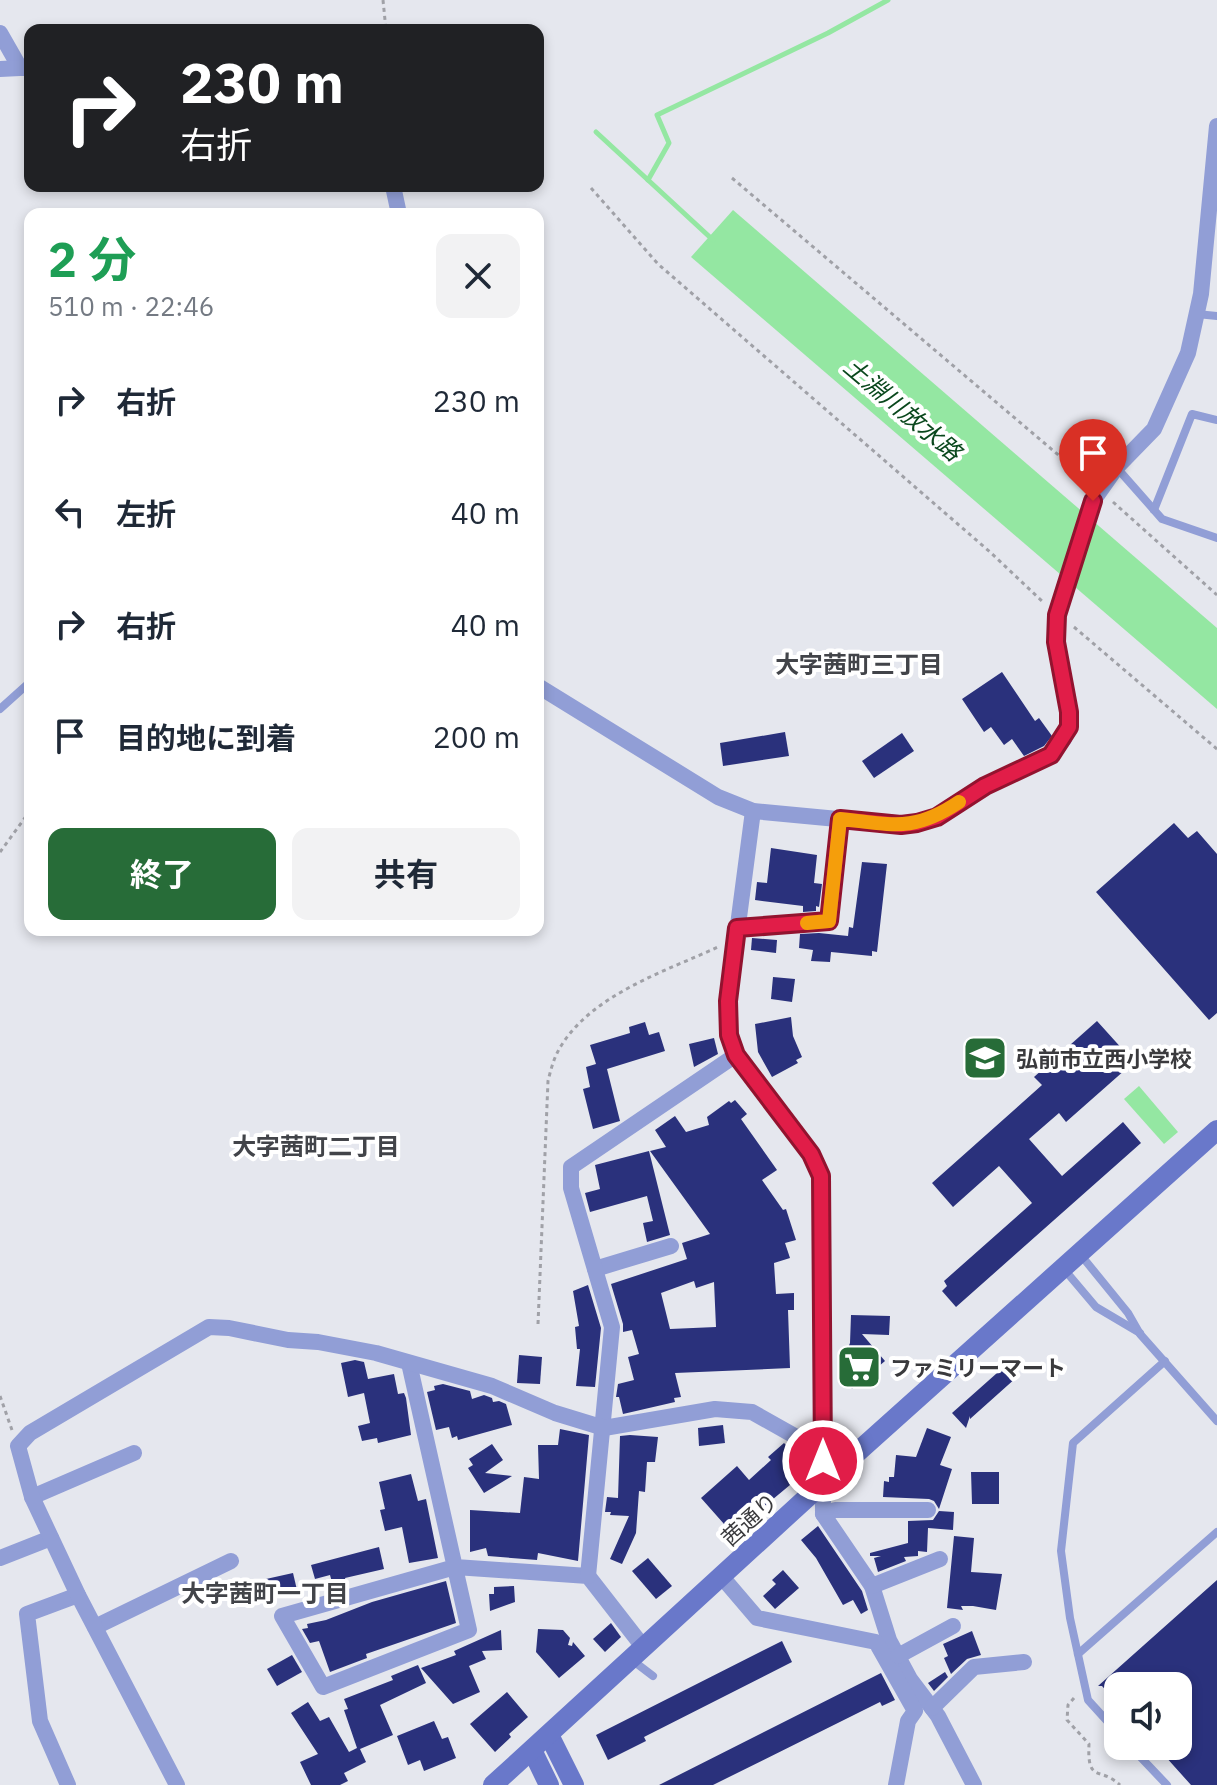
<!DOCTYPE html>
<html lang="ja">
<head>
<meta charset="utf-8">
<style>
  :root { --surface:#fff; --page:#f2f2f3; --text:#1f2937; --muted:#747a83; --accent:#276c38 }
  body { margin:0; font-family:"IBM Plex Sans","Noto Sans JP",sans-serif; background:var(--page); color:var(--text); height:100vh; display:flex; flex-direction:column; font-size:30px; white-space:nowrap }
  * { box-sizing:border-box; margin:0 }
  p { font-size:26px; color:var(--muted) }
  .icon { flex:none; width:44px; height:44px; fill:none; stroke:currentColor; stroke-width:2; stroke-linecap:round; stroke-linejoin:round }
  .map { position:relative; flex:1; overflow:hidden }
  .details { position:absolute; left:24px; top:208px; width:520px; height:728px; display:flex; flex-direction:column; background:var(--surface); border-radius:16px; box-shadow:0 4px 12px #0003 }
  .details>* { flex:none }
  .guide { position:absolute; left:24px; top:24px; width:520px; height:168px; border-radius:16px; box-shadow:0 4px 12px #0003; background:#202124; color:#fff; overflow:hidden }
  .fabs { position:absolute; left:1104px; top:1672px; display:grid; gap:16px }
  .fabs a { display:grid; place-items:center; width:88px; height:88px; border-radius:16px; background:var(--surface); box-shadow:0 4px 12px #0003; font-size:40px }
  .pin { position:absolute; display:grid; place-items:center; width:68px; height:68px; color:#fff; margin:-82px -34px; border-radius:50% 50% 50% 0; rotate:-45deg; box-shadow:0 0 8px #0007 }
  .pin .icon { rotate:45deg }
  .me { position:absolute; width:88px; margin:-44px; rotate:0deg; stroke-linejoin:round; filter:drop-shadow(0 0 6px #0008) }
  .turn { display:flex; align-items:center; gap:28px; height:168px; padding:0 24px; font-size:36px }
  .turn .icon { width:104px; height:104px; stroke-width:2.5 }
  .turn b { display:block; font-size:56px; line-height:68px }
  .round { display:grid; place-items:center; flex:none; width:84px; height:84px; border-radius:16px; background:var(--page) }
  .headline { display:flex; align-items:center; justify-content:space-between; height:136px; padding:0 24px }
  h1 { font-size:48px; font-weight:700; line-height:60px; color:#1e9e55 }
  .button { display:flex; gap:16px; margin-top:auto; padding:16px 24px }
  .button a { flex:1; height:92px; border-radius:16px; background:var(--accent); color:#fff; font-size:32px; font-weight:700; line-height:92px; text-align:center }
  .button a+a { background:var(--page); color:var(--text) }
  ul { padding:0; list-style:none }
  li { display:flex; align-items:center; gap:24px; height:112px; padding:0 24px }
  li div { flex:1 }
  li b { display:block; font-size:30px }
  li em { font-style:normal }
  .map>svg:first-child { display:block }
  .water { fill:#94e7a2 }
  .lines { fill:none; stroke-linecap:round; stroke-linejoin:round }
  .stream { stroke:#94e7a2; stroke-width:5 }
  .building { fill:#2a317c; fill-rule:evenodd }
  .path { stroke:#a0a1a7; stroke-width:3; stroke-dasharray:4 4; stroke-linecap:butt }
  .lane { stroke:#919ed6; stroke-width:8 }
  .street { stroke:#919ed6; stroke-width:16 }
  .secondary { stroke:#6978ca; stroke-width:20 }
  .route-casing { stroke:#92132f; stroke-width:20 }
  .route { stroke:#e11d48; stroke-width:14 }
  .slow { stroke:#f59e0b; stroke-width:14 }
  .labels { text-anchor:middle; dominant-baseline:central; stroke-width:8; stroke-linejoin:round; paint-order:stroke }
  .poi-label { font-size:22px; font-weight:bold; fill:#3a3a3d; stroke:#fff; text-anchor:start }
  .street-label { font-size:22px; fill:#3a3a3d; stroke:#fff }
  .water-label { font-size:24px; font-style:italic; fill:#0a481d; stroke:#fff }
  .neighbourhood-label { font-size:24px; font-weight:bold; fill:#424449; stroke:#fff }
</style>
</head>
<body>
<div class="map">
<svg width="1217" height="1785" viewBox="0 0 1217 1785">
  <rect width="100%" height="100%" fill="#e5e7ee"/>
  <g class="water">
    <polygon points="733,210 1217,628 1217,709 691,257"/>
    <polygon points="1139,1086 1178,1132 1164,1144 1124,1099"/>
  </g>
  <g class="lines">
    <g class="stream">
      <polyline points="596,132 713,240"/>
      <polyline points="648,180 669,143 657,115 828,33 888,0"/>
    </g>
  </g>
  <g class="building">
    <polygon points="1002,672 1035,721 1039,718 1052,736 1044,746 1024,756 1012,739 1004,745 991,727 984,732 962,699"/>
    <polygon points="785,732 789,756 723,766 720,743"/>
    <polygon points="902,733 914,751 874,778 862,761"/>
    <polygon points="1174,823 1188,838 1197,831 1217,854 1217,1013 1209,1020 1096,892"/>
    <polygon points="771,848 817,855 814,883 822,884 819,907 816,906 816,911 803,912 803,906 755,900 757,882 767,883"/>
    <polygon points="862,862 887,864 877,952 872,951 872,956 831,952 830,962 811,961 813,950 799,948 800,934 819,933 848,936 849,927 853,928"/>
    <polygon points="752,938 777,940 776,953 751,950"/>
    <polygon points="773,977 795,979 792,1002 771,999"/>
    <polygon points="791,1017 793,1036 802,1057 796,1060 798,1063 772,1077 758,1052 755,1024"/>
    <polygon points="1097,1021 1134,1062 1066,1122 1059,1113 1029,1139 1062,1176 1123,1122 1141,1143 956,1307 942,1291 947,1286 944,1281 1032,1203 999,1166 953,1207 932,1183 1042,1085 1034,1077"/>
    <polygon points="645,1022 649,1035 659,1032 665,1051 607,1069 620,1121 593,1129 583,1089 590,1087 586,1067 596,1064 590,1045 630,1033 629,1027"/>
    <polygon points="714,1038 718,1054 694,1067 689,1044"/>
    <path d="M735,1100L747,1114L741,1119L777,1170L762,1180L783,1210L786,1209L796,1240L785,1243L790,1258L774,1263L776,1294L794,1293V1310H788L790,1368L675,1373L681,1397L674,1398L675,1402L623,1414L619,1397H616L618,1384L634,1380L628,1357L639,1354L632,1330L623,1332V1324L611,1284L687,1259L682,1243L710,1234L650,1151L666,1147L655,1130L675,1116L686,1132L709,1125L707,1117L729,1101L731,1103ZM694,1281L696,1288L714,1282L716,1327L670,1329L661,1293Z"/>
    <polygon points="649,1151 670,1235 647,1242 643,1223 653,1221 647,1196 590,1212 585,1193 600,1189 595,1165"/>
    <polygon points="588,1285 601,1328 595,1387 576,1386 580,1349 577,1349 575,1327 579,1326 573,1291"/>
    <polygon points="851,1315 890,1316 889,1335 862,1334 885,1361 852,1389 838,1372 850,1343"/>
    <polygon points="519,1355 542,1357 540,1384 517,1383"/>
    <polygon points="355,1360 364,1362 368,1379 394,1374 398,1394 404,1393 406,1398 411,1435 378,1443 377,1438 362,1441 358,1426 370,1423 364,1393 348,1397 341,1363"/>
    <polygon points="1006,1365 1017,1377 970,1419 970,1416 966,1428 952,1413"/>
    <polygon points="443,1384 470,1391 472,1399 484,1395 492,1398 493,1402 499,1401 506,1404 512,1425 458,1440 457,1436 452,1438 449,1427 436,1430 427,1392 435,1390 434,1386"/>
    <polygon points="723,1425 725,1443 699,1446 698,1428"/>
    <polygon points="927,1428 951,1437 940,1465 952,1469 939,1509 934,1501 929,1499 883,1497 884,1481 889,1482 889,1477 894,1477 896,1455 916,1457"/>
    <polygon points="560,1429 589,1435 578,1561 538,1553 537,1560 488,1556 486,1548 470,1552 470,1510 520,1513 524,1477 539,1479 538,1445 558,1445"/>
    <polygon points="630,1435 658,1437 655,1462 647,1462 645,1492 639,1491 636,1533 622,1564 610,1559 629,1516 610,1515 611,1512 605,1512 607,1497 618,1498 620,1436"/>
    <polygon points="784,1443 797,1456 789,1462 802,1475 732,1533 701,1498 737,1466 749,1480 771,1460 768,1457"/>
    <polygon points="492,1444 503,1460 485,1473 512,1476 484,1493 468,1468 473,1465 469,1459"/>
    <polygon points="971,1472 999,1472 999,1504 972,1504"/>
    <polygon points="411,1474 418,1501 426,1499 438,1558 409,1563 402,1527 385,1531 380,1510 385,1509 379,1482"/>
    <polygon points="939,1511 954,1512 953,1530 928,1528 927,1552 918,1551 918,1556 904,1557 906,1561 878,1572 874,1558 881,1556 870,1556 870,1553 908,1543 908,1521 933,1520"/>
    <polygon points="818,1526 862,1591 868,1610 861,1614 853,1600 843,1605 816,1558 801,1540"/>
    <polygon points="954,1536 974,1538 971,1572 1002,1574 996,1610 973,1606 961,1606 963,1610 947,1608"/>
    <polygon points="379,1547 384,1569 345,1578 346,1582 333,1586 330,1575 315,1579 311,1565"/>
    <polygon points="648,1558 672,1586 656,1599 632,1571"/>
    <polygon points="783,1570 799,1588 775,1609 763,1596 776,1584 772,1580"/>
    <polygon points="293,1573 297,1590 270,1597 266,1579"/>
    <polygon points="1217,1580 1217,1785 1191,1785 1156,1746 1178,1746 1178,1686 1118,1686 1118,1704 1102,1686 1098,1686"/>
    <polygon points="446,1581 456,1623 366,1654 367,1658 330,1672 319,1641 310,1643 302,1629 308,1628 307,1624 326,1620 372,1602"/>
    <polygon points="514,1586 515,1602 490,1611 489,1594 494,1594 494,1587"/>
    <polygon points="611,1623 621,1637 605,1652 593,1639"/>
    <polygon points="538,1629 563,1630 570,1638 568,1645 572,1646 573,1642 585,1656 559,1678 536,1652"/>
    <polygon points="501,1630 502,1650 482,1651 486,1659 469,1666 480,1692 453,1704 421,1668 456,1655 454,1651"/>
    <polygon points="972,1631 981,1655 967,1659 951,1674 944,1658 948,1656 943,1644"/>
    <polygon points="782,1641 792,1662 644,1737 646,1741 608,1760 596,1735"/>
    <polygon points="292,1655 302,1672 277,1686 267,1669"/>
    <polygon points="418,1665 426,1683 380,1705 393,1735 360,1749 366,1762 344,1773 348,1781 340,1785 311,1785 300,1762 318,1754 291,1713 308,1702 320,1721 329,1717 349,1752 357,1748 344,1710 348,1709 344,1699 393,1680 391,1676"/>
    <polygon points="945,1672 948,1677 934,1691 928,1683"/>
    <polygon points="881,1673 895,1700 882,1706 880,1702 713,1785 659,1785"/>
    <polygon points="507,1692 528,1717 509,1734 511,1737 495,1752 470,1724"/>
    <polygon points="434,1721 442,1739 448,1737 456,1758 424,1771 420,1760 408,1765 397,1736"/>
  </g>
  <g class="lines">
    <g class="path">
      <polyline points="383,0 386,30"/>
      <polyline points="732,178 1089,481"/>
      <polyline points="591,188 658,264 990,552 1043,602"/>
      <polyline points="1113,502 1217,595"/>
      <polyline points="1074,627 1217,749"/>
      <polyline points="0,852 30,811"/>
      <path d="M538,1324L548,1081C551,1069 554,1057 561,1046C593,994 666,971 718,947"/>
      <polyline points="0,1396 12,1430"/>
      <path d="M1074,1698L1068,1705L1067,1720L1089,1744C1087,1784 1100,1766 1120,1785"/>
    </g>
    <g class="lane">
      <polyline points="1197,314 1217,316"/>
      <polyline points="1117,468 1162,519 1217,538"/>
      <polyline points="1154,510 1192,414 1217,420"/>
      <polyline points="0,709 30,682"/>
      <polyline points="1080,1254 1128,1313 1140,1334 1217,1421"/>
      <polyline points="1063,1268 1096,1307 1140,1333"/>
      <polyline points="1078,1654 1217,1532"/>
      <polyline points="632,1660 653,1676"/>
      <polyline points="1118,1733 1088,1700 1070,1618 1061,1551 1073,1443 1165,1361"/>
      <polyline points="1130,1746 1167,1785"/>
    </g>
    <g class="street">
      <polyline points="0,33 20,68 30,68"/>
      <polyline points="0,69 20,68"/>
      <polyline points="393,186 399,214"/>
      <polyline points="538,686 718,797 753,811 901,825 937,817 985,786 1051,755 1064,739 1069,727 1069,712 1056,642 1057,615 1093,501 1117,467 1154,429 1188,353 1201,294 1217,126"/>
      <polyline points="753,811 728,1001 729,1035 736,1055 811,1154 821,1176 823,1514 872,1586 889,1640 910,1679 938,1716 974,1785"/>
      <polyline points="737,928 829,921 840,819"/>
      <polyline points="595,1269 671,1246"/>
      <polyline points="409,1363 469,1630 323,1687 282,1616 455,1567 588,1576 644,1648"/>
      <polyline points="32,1497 134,1453"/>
      <polyline points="823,1514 835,1510 928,1510"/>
      <polyline points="0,1558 51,1538"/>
      <polyline points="588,1576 612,1327 571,1188 571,1167 736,1055"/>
      <polyline points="722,1577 757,1618 876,1642 915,1711 908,1721 896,1785"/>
      <polyline points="872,1586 940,1559"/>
      <polyline points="95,1627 231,1561"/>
      <polyline points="898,1656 953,1626"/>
      <polyline points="932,1708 974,1667 1024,1662"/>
      <polyline points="68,1785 40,1721 27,1614 78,1595"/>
      <polyline points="177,1785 78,1595 32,1497 18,1446 30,1433 209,1327 229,1328 288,1340 318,1342 376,1353 492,1386 555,1413 604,1428 715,1409 752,1412 823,1452"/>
    </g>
    <g class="secondary">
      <polyline points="549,1735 574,1785"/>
      <polyline points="532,1750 549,1785"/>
      <polyline points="493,1785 823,1483 1217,1130"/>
    </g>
  </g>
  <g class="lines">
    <g class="route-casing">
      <polyline id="route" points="823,1461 821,1176 811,1154 736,1055 729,1035 728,1001 737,928 829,921 840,819 901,825 917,823 937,817 985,786 1051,755 1069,727 1069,712 1056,642 1057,615 1093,501"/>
    </g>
    <use href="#route" class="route"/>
    <path class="slow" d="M807,923L829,921L840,819C892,824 913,833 959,802"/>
  </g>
  <defs>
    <g id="school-square" transform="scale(2.3)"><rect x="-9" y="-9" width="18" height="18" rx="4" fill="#276c38" stroke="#fff"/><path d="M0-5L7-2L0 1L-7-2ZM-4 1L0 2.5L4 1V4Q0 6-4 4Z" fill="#fff"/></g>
    <g id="supermarket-square" transform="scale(2.3)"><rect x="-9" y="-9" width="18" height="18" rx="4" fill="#276c38" stroke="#fff"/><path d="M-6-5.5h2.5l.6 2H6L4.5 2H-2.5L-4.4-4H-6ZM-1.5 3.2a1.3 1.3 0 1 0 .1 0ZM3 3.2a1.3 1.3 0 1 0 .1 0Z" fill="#fff"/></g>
  </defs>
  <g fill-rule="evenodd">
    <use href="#school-square" x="985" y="1058"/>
    <use href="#supermarket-square" x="859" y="1367"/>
  </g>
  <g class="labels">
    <g class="poi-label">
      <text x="1016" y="1058">弘前市立西小学校</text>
      <text x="890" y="1367">ファミリーマート</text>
    </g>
    <g class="street-label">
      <text transform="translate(749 1519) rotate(-42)">茜通り</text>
    </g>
    <g class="water-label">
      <text transform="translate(903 409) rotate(40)">土淵川放水路</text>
    </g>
    <g class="neighbourhood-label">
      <text x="859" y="664">大字茜町三丁目</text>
      <text x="316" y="1146">大字茜町二丁目</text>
      <text x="265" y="1593">大字茜町一丁目</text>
    </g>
  </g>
</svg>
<div class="fabs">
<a><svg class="icon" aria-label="sound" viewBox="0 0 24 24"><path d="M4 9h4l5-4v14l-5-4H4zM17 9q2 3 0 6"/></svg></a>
</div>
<div class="pin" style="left:1093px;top:501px;background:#d93025"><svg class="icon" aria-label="arrive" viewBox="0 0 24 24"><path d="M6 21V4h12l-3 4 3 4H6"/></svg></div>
<svg class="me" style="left:823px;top:1461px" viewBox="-20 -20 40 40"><circle r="17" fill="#e11d48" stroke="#fff" stroke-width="3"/><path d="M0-11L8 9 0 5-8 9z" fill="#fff"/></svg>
<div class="guide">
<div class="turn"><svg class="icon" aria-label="right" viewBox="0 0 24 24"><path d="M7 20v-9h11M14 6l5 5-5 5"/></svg><div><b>230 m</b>右折</div></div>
</div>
<section class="details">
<div class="headline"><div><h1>2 分</h1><p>510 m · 22:46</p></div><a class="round"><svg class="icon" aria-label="close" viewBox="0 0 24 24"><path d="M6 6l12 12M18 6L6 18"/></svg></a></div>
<ul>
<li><svg class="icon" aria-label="right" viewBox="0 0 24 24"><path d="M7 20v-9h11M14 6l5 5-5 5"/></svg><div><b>右折</b></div><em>230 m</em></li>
<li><svg class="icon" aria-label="left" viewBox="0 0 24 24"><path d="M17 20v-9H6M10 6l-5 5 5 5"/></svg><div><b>左折</b></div><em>40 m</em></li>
<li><svg class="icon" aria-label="right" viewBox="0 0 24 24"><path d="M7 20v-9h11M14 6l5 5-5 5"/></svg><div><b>右折</b></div><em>40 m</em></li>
<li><svg class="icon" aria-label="arrive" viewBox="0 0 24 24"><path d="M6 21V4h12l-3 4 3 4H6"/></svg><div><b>目的地に到着</b></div><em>200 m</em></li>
</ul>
<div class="button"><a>終了</a><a>共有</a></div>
</section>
</div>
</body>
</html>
